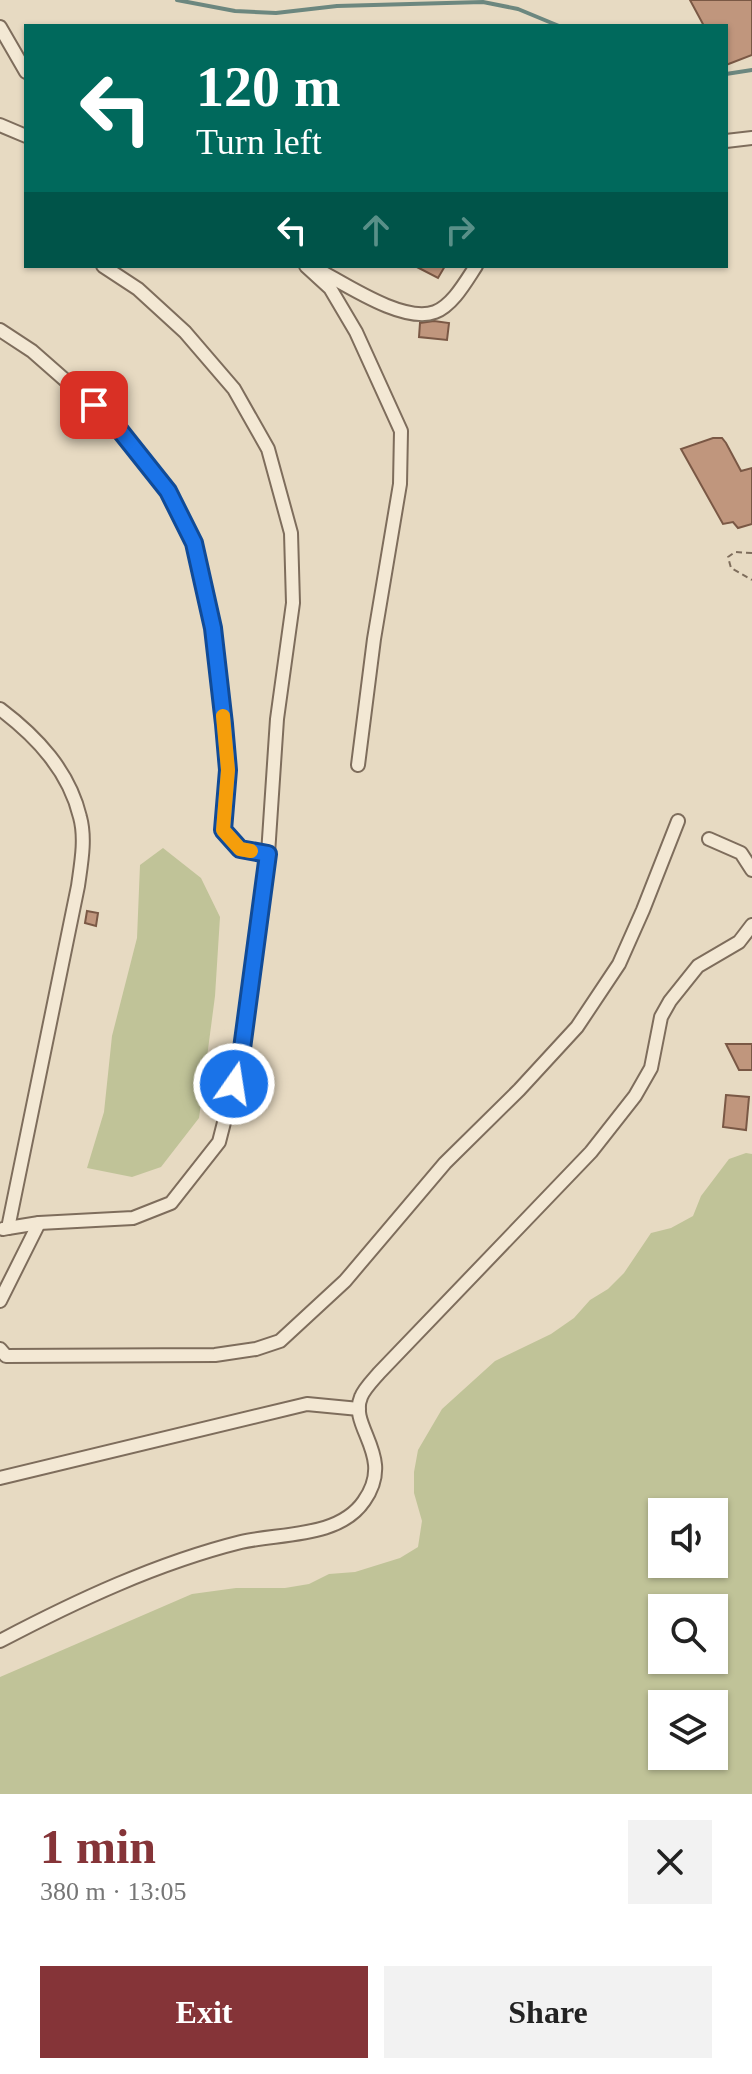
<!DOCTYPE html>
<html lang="en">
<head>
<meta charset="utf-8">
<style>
  :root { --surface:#fff; --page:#f2f2f2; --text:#222; --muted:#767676; --accent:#853438 }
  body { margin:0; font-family:"Times New Roman",serif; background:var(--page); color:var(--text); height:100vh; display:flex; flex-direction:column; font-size:30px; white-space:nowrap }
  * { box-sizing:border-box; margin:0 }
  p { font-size:26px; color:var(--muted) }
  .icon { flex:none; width:44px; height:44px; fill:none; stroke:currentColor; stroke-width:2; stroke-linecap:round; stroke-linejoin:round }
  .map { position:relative; height:1794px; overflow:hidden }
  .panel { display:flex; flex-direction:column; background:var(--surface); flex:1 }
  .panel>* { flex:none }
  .hud { position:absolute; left:24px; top:24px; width:704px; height:244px; border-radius:0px; box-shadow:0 2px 6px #0004; background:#00695c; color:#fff; overflow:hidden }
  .controls { position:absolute; left:648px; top:1498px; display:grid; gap:16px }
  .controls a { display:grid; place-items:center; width:80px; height:80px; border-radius:0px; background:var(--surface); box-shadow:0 2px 6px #0004; font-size:40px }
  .pin { position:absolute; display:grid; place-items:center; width:68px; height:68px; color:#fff; margin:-34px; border-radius:16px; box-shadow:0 4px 12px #0006 }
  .me { position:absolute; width:88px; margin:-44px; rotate:13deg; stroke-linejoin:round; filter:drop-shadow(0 0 6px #0008) }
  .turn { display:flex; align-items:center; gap:28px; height:168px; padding:0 40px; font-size:36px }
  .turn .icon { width:104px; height:104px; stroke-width:2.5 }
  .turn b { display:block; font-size:56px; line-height:68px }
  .lanes { display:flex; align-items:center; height:76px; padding:0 40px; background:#0003; justify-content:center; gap:40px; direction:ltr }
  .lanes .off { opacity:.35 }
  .round { display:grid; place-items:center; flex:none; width:84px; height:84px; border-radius:0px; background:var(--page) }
  .overview { display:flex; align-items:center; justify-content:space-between; height:136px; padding:0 40px }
  h1 { font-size:48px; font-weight:600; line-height:60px; color:var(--accent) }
  .button { display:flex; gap:16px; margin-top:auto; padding:16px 40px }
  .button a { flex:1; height:92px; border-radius:0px; background:var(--accent); color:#fff; font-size:32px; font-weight:600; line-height:92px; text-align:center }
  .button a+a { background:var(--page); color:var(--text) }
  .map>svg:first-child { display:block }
  .green { fill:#c0c398; fill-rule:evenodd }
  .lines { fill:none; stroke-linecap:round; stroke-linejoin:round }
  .stream { stroke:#6c877f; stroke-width:4 }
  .building { fill:#c0967d; stroke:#7a5845; stroke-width:2 }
  .minor-casing { stroke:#7e6d5c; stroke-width:16 }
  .path { stroke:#7e6d5c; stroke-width:2; stroke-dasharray:6 4; stroke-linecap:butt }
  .minor { stroke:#f3e8d4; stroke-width:12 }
  .route-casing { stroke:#114b97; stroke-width:20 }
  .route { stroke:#1a73e8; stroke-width:14 }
  .slow { stroke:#f59e0b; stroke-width:14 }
</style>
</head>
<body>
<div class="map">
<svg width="752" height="1794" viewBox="0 0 752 1794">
  <rect width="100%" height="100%" fill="#e7dac2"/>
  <g class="green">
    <polygon points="163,848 201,878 220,917 215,996 199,1118 161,1167 132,1177 87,1168 104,1112 112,1036 137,938 140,865"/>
    <path d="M746,1153L752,1154V1794H0V1677L192,1594L236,1588H285L309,1584L329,1574L355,1572L400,1558L418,1547L422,1521L414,1493V1472L418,1450L442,1409L495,1361L551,1334L574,1318L590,1300L608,1289L624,1273L651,1233L671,1228L693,1216L701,1196L729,1159ZM714,1512V1564H662V1512ZM662,1608H714V1660H662ZM662,1704H714V1756H662Z"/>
  </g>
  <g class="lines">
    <g class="stream">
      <polyline points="177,0 235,11 276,13 337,6 483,2 518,9 559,26"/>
      <polyline points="726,74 752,70"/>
    </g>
  </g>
  <g class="building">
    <polygon points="690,0 752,0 752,55 726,65 726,26 704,26"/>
    <polygon points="415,266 445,266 438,278"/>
    <polygon points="434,321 449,323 447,340 419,337 420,323"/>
    <polygon points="713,438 722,438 726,443 741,471 752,468 752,524 738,528 733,522 723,524 681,449"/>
    <polygon points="87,911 98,913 96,926 85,923"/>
    <polygon points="726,1044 752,1044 752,1070 739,1070"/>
    <polygon points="726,1095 749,1097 746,1130 723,1127"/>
  </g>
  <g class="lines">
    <g class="minor-casing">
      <g id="minor">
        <polyline points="0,27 26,72"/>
        <polyline points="0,125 26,136"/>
        <polyline points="726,141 752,138"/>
        <polyline points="306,266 330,288 356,332 401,431 400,484 374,639 358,765"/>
        <path d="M315,268C344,283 403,324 435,312C453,305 466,281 476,266"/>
        <polyline points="0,330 32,351 114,423 168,491 194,543 213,628 224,724 228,770 223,830 240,849 268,854"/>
        <path d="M0,709C37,737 69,771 80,817C86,839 81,864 78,886L8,1228L3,1229"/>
        <polyline points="709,839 741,853 752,870"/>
        <polyline points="8,1228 39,1223 133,1218 171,1203 219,1142 241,1056 268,854 277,719 293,603 291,533 268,449 234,389 185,332 138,289 103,266"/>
        <polyline points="0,1301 39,1223"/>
        <polyline points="0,1349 6,1356 215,1355 256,1349 280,1341 345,1281 445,1163 519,1090 577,1027 619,964 643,910 678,821"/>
        <polyline points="0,1478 307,1404 359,1409"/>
        <path d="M0,1641C76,1601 157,1563 241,1542C280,1533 339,1538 364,1501C396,1456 348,1427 361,1397C364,1389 373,1380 379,1373L591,1152L635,1096L651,1068L661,1017L670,1001L698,966L739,942L752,925"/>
      </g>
    </g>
    <polyline class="path" points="752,553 735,552 728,557 731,568 752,580"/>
    <use href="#minor" class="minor"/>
  </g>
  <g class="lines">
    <g class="route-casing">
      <polyline id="route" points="94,405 114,423 168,491 194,543 213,628 224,724 228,770 223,830 240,849 268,854 241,1056 234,1084"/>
    </g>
    <use href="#route" class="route"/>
    <polyline class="slow" points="223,716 228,770 223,830 240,849 251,851"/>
  </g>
</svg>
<div class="controls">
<a><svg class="icon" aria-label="sound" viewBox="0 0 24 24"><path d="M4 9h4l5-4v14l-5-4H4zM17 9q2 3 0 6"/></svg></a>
<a><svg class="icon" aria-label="search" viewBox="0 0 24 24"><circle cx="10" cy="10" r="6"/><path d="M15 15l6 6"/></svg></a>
<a><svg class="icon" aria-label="layers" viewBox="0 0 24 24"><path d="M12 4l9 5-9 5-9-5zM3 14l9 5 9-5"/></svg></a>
</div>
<div class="pin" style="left:94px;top:405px;background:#d93025"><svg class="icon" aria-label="arrive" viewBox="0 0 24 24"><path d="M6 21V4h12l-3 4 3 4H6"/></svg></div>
<svg class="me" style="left:234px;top:1084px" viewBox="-20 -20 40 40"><circle r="17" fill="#1a73e8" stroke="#fff" stroke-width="3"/><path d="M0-11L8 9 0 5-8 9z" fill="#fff"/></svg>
<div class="hud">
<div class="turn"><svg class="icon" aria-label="left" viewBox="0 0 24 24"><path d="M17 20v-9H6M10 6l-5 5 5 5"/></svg><div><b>120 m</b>Turn left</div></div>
<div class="lanes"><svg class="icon" aria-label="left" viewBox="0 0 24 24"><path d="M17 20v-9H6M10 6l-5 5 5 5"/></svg><svg class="icon off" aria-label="ahead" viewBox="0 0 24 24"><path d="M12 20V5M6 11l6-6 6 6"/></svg><svg class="icon off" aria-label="right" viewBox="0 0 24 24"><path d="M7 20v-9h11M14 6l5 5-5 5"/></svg></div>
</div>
</div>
<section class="panel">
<div class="overview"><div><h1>1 min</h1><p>380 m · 13:05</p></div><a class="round"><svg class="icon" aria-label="close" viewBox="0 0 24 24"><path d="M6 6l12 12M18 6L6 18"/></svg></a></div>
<div class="button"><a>Exit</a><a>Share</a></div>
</section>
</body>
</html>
